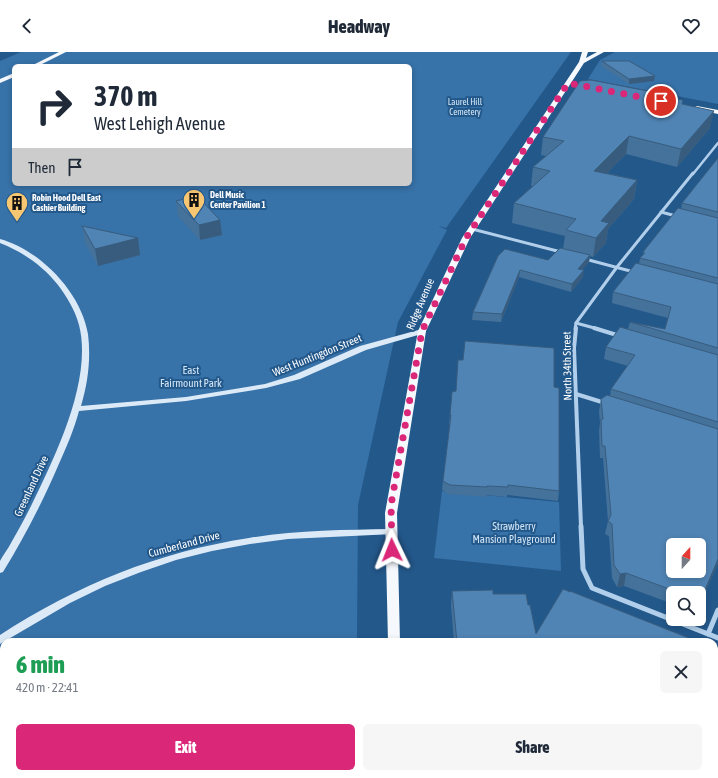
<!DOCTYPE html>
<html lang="en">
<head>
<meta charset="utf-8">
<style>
  :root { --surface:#fff; --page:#f6f6f7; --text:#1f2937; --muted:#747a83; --accent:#db2777 }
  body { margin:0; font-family:"Asap Condensed",sans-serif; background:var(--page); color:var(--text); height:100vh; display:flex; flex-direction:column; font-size:15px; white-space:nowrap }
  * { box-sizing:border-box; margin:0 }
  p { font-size:13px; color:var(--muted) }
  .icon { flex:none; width:22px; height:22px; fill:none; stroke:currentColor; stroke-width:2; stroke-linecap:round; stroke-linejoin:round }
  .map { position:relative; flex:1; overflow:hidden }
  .drawer { position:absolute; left:0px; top:586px; width:718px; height:140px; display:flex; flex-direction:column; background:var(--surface); border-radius:12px 12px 0 0; box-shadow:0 2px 6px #0003 }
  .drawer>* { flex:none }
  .top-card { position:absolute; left:12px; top:12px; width:400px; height:122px; border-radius:6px; box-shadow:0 2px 6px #0003; background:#fff; color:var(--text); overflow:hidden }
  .needle { width:26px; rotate:21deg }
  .tools { position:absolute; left:666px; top:486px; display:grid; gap:8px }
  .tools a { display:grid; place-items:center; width:40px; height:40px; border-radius:6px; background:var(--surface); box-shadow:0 2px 6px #0003; font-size:20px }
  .pin { position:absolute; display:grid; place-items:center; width:34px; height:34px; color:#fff; margin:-17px; border:2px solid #fff; border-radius:50%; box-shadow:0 1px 4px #0007 }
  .me { position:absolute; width:44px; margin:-22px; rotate:358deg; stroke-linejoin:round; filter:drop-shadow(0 0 3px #0008) }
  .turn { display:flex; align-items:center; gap:14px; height:84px; padding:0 16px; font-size:18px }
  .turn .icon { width:52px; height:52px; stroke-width:2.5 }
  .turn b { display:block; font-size:28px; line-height:34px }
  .then { display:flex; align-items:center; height:38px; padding:0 16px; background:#0003; gap:8px; font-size:15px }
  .round { display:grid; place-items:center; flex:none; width:42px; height:42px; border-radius:6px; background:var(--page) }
  .summary { display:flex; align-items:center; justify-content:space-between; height:68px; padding:0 16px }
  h1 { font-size:24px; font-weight:800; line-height:30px; color:#1e9e55 }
  .primary-button { display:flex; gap:8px; margin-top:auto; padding:8px 16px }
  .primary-button a { flex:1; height:46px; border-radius:6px; background:var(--accent); color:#fff; font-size:16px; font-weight:800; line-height:46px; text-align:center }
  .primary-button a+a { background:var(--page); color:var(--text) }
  header { display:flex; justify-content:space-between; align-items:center; height:52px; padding:0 16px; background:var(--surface); font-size:18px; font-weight:800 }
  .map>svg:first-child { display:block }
  .green { fill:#3772a8; fill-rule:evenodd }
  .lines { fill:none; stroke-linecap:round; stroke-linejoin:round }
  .street-far3 { stroke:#b1cfeb; stroke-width:2.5 }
  .street-far2 { stroke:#b1cfeb; stroke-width:3 }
  .street-far1 { stroke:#b1cfeb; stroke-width:4 }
  .street { stroke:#b1cfeb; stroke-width:5 }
  .secondary { fill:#dceaf8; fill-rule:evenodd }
  .primary { fill:#f5f9fe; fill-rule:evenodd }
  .wall { fill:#45729b }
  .shaded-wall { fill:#385c7e }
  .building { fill:#5084b4; stroke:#385c7e; fill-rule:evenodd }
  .route { stroke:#db2777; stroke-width:7; stroke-dasharray:0 12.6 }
  .labels { text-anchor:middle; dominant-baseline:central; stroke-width:4; stroke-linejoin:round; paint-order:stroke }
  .far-park-label { font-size:9px; fill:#d5e8f8; stroke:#23588b }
  .far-poi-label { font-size:9px; font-weight:bold; fill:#fff; stroke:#23588b; text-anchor:start }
  .street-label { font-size:11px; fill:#fff; stroke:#23588b }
  .park-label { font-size:11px; fill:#d5e8f8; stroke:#23588b }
</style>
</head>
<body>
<header><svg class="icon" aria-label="back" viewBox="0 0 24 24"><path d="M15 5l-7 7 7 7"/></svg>Headway<svg class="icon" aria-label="heart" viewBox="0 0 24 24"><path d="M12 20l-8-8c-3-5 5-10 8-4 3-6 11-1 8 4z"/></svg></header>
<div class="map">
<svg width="718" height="726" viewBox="0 0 718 726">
  <rect width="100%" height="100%" fill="#23588b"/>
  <g class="green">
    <path d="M21,0H571L446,176L438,174L447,178L398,270L358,453L357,590H4V722H356V726H0V9ZM14,14H410V132H14Z"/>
    <polygon points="615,0 718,0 718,52 588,27 600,8"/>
    <polygon points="442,439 559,450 561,519 434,506"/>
  </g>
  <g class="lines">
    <polyline class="street-far3" points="693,122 718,91"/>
    <g class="street-far2">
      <polyline points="661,160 676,164"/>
      <polyline points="472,177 561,200"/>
      <polyline points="585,207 634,220"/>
      <polyline points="576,271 598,277"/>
      <polyline points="575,277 576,271 617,215 693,121"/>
    </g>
    <g class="street-far1">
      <polyline points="576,276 574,296 581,475"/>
      <polyline points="594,276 620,284"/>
      <polyline points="576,342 605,351"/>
    </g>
    <g class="street">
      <polyline points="581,474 583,517 592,536 718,586"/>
      <polyline points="708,582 718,558"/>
      <polyline points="602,722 611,726"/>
    </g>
    <g class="secondary">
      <path d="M0,187C40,198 81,240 88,282C91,306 88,331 81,354L186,345L265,332L294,323L360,294L422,277L426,279L425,281L366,298L300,327L266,336L186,349L79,359C74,378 66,396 58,414C42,451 24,486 3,520L0,521C0,518 0,513 0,509C3,503 8,497 11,491C18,479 25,466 31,454C55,405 93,328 79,273C75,258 67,245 58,233C43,214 23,200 0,191Z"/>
      <path d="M391,477L394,478L396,480L394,482L288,487L250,492L212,499L176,508L141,520L105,534L70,551L0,592V583C77,533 158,500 249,486C296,478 344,478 391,477Z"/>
    </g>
    <g class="primary">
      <polygon points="59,0 66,0 38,14 31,14"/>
      <polygon points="582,0 588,0 586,6 597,0 604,0 584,11 470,186 426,279 397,461 400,590 388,590 385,461 418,279 462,186 579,10"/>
      <polygon points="14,21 14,25 0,31 0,27"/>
      <polygon points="697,54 718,58 718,62 695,57 695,55"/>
      <rect x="391" y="722" width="14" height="4"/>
    </g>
  </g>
  <g class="wall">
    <polygon points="602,9 654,29 629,32 601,14"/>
    <polygon points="653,40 653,42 682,52 710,76 677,115 626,102 607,121 637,128 634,147 608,177 606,191 593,205 590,204 589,210 582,218 583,225 571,240 519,225 501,270 472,268 473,260 498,204 548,208 563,197 565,184 512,171 514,151 533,134 531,134 533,115 546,104 541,103 543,85"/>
    <polygon points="718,106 718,511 701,551 699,550 699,551 699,541 673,541 673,552 624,534 617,535 612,526 609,484 605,482 608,469 603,406 600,406 599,379 600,371 599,359 601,347 610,344 611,337 628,314 604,307 606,295 628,277 630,270 665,277 668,266 612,251 613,240 639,212 640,206 643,203 643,200 681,157 682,151"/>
    <polygon points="176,149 220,168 222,183 200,188 178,164"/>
    <polygon points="82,174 138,186 140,203 98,214 85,191"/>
    <polygon points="463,308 554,335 559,439 558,449 507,443 507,445 486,443 486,445 449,442 442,438 443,429 450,372 449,372 450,363"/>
    <polygon points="452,539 493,542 536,582 699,590 454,590 451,553"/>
    <polygon points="466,722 556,722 561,726 466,726"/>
    <polygon points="634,722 714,722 718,726 643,726"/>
  </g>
  <g class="shaded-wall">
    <polygon points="655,24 654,29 629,32 629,27"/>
    <polygon points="714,59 710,76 677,115 681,97"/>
    <polygon points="629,84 626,102 592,137 594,119"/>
    <polygon points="637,128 634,147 608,177 606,191 593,205 596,186 601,169"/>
    <polygon points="220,168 222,183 200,188 199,173"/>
    <polygon points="138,186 140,203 98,214 95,197"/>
    <polygon points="590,203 589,210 577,224 578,217"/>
    <polygon points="520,218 519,225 501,270 502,262"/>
    <polygon points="584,218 583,225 571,240 572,232"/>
    <polygon points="718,507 718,511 701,551 705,538"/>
    <polygon points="626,521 624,534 617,535 620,522"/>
    <polygon points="703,537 699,551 699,546"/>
  </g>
  <g class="building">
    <polygon points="602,9 629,9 655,24 629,27"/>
    <polygon points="591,28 653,40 650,41 683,48 682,52 714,59 681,97 629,84 594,119 637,128 601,169 609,171 596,186 566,178 576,167 514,151 550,119 533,115 564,89 543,85 580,29"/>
    <polygon points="718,106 718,160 682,151"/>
    <polygon points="197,144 220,168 199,173 176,149"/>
    <polygon points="678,156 718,166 718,226 640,206 645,201 643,200"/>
    <polygon points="82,174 138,186 95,197"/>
    <polygon points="560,196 590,203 578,217 584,218 572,232 520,218 502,262 473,260 498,204 505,197 548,208"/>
    <polygon points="636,211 718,232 718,296 630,270 665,277 671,255 613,240"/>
    <polygon points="620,275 718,303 718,370 611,337 635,303 606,295"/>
    <polygon points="465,289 554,296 554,335 559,336 559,439 508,433 508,435 487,434 487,435 450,433 443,429 451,363 450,363 452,340 456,339 458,308 463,308"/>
    <path d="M607,343L718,377V507L705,538L703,537L699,546V541H680L626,521L620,522L614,513L612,472L608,469L611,463L605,394H602L601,367H603L601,347ZM673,493H699V519H673Z"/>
    <polygon points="563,537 570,540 570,539 699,590 457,590 452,539 493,538 493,542 526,542 528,553 530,553 536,582"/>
    <polygon points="714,596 718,598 718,726 661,726 663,722 714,722"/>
    <polygon points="468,722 556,722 561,726 469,726"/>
  </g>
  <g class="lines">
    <polyline class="route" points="392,498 391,453 422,279 466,186 568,31 661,49"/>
  </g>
  <defs>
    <g id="building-pin" transform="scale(1.15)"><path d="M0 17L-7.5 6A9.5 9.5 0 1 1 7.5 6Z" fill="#f6c673" stroke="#23588b"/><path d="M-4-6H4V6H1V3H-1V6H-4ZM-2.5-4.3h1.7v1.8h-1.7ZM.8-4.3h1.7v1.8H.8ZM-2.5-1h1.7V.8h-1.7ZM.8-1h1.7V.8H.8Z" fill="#111"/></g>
  </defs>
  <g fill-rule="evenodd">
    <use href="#building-pin" x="194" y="148"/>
    <use href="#building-pin" x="17" y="151"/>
  </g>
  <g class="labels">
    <g class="far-park-label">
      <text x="465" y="50">Laurel Hill<tspan x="465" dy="10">Cemetery</tspan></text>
    </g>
    <g class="far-poi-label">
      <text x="210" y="143">Dell Music<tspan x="210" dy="10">Center Pavilion 1</tspan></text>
      <text x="32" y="146">Robin Hood Dell East<tspan x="32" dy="10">Cashier Building</tspan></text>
    </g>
    <g class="street-label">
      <text transform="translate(420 252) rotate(-67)">Ridge Avenue</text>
      <text transform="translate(317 303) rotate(-22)">West Huntingdon Street</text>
      <text transform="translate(567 314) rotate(-91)">North 34th Street</text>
      <text transform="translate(31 434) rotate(-65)">Greenland Drive</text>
      <text transform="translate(184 492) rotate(-15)">Cumberland Drive</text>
    </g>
    <g class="park-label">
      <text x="191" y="318">East<tspan x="191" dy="13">Fairmount Park</tspan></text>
      <text x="514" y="474">Strawberry<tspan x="514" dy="13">Mansion Playground</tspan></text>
    </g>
  </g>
</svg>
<div class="tools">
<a><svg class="needle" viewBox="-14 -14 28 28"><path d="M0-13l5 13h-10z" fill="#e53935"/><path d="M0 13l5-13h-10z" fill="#747a83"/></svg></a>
<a><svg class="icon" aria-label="search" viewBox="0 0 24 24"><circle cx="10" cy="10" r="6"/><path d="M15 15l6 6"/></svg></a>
</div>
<div class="pin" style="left:661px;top:49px;background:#d93025"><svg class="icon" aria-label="arrive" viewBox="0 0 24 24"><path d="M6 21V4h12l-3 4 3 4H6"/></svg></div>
<svg class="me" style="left:392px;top:498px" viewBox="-20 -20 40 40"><path d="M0-17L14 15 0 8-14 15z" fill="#db2777" stroke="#fff" stroke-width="4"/></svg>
<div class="top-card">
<div class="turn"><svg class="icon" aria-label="right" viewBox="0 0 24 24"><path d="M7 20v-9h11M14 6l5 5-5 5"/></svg><div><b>370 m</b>West Lehigh Avenue</div></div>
<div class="then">Then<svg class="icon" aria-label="arrive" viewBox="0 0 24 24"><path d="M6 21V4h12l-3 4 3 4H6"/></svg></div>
</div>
<section class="drawer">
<div class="summary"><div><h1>6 min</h1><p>420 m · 22:41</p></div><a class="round"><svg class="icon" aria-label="close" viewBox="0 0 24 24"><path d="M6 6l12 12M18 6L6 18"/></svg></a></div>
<div class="primary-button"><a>Exit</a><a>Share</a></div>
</section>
</div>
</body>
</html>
